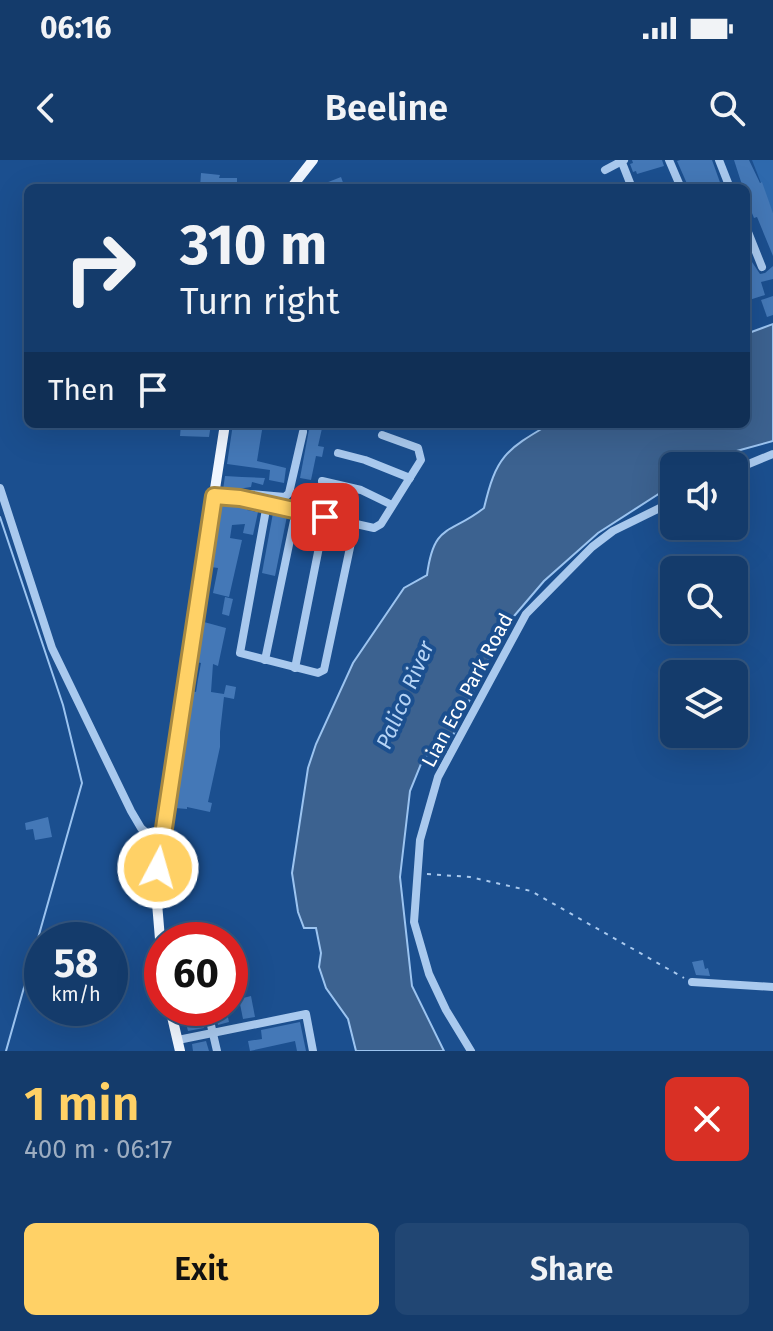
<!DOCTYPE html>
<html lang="en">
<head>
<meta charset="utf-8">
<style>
  :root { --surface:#143b6b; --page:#214673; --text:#f1f3f6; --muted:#9dadc1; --line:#33557e; --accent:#ffd166 }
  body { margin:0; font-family:"Fira Sans",sans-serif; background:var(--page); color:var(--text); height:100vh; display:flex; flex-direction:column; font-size:30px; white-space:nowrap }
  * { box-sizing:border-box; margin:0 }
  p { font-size:26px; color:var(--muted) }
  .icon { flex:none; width:44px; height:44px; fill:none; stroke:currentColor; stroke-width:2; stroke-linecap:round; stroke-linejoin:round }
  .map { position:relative; height:891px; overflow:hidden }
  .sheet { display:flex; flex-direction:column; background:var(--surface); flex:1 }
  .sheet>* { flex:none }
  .banner { position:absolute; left:24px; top:24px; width:726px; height:244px; border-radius:12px; box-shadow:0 8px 32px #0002,0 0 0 2px var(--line); background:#143b6b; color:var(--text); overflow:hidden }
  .fabs { position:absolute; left:660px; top:292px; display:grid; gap:16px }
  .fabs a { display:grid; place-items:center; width:88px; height:88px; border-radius:12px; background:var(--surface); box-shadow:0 8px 32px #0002,0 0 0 2px var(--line); font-size:40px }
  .speed { position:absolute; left:24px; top:762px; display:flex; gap:16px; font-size:40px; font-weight:700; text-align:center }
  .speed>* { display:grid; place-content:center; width:104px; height:104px; border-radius:50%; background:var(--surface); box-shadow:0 8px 32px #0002,0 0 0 2px var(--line); line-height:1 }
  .speed small { font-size:20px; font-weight:400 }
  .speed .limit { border:12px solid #d22; background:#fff; color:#111 }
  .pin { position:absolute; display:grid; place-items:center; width:68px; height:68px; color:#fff; margin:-34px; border-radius:16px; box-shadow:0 4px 12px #0006 }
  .me { position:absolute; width:88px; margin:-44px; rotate:6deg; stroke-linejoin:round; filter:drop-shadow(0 0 6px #0008) }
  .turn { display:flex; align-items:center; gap:28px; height:168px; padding:0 24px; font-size:36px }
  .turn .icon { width:104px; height:104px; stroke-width:2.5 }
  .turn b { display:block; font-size:56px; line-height:68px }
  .then { display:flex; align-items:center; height:76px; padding:0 24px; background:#0003; gap:16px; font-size:30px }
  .round { display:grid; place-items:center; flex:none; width:84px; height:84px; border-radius:12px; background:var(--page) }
  .summary { display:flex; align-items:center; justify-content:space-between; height:136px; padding:0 24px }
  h1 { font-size:48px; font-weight:600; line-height:60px; color:var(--accent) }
  .button { display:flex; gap:16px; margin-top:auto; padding:16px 24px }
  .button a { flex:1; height:92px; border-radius:12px; background:var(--accent); color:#111; font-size:32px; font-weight:600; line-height:92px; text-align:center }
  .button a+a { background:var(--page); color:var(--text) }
  .status { display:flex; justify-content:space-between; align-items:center; height:56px; padding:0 40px; background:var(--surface); direction:ltr }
  .status svg { height:22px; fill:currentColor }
  header { display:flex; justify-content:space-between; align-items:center; height:104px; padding:0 24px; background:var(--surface); font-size:36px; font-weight:600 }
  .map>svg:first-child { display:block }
  .green { fill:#2e69ad }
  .water { fill:#3c6290; stroke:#9cc4f0; stroke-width:2 }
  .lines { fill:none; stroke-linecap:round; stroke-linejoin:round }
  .stream { stroke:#9cc4f0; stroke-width:2 }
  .building { fill:#4478b7 }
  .path { stroke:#a9c9ee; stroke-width:2; stroke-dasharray:4 6; stroke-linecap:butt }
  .minor { stroke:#a9c9ee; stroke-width:8 }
  .major { stroke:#f0f6ff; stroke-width:10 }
  .route-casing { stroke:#a68842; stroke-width:20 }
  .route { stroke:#ffd166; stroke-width:14 }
  .labels { text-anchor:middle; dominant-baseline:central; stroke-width:8; stroke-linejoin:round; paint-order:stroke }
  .street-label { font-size:20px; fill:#fff; stroke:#1b4f8f }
  .water-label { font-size:22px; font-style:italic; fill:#b5d3f5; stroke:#1b4f8f }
</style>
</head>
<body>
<div class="status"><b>06:16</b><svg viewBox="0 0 49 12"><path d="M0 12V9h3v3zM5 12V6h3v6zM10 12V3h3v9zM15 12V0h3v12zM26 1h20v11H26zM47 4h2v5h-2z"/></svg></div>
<header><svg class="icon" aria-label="back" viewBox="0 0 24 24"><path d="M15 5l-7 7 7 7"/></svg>Beeline<svg class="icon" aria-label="search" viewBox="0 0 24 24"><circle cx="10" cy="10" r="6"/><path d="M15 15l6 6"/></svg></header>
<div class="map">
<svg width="773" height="891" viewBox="0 0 773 891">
  <rect width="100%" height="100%" fill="#1b4f8f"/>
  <polygon class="green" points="752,0 773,0 773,54"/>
  <path class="water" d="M773,164V281L722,295L704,306H674V324L598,373L544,421L503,469L453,575L423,599L410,631L400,717L412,826L444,891H356L348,859L326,828L319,807L321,793L316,768H304L298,752L292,713L308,608L316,584L353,503L404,428L427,415C434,362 450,375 484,348C496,297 505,290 550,264H746V174Z"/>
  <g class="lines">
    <polyline class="stream" points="0,357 63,545 82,623 6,891"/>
  </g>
  <g class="building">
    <polygon points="632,0 662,0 664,6 637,14 636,11 633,12 630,4 633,3"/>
    <polygon points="680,0 712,0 722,28 692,28 691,24 688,26 677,1"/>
    <polygon points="734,0 749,0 760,23 762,22 773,53 773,96 757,57 754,58 748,43 746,26 743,28"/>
    <polygon points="201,13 220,15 219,18 237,18 237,28 208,26 208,28 200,28"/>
    <polygon points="341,17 345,28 313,28"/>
    <polygon points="752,102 760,114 765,113 773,106 773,119 761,122 765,135 746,141 746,104"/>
    <polygon points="773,136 773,155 767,157 761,140"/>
    <polygon points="181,264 211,264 209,277 180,276"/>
    <polygon points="233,264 263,264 257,301 286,308 284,323 269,320 270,310 227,304"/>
    <polygon points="310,264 323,264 318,286 324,287 322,297 316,296 311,320 300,318"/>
    <polygon points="225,316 242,317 265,318 263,325 252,322 251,327 231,330 223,330"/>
    <polygon points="221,344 248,347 247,350 258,352 253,375 243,373 245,364 232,365 230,378 242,380 229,437 213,433 218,408 211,407"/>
    <polygon points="273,353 287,356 275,416 262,413"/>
    <polygon points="225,437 233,439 229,456 222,454"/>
    <polygon points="204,462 226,468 218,506 213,504 211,532 224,534 226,525 236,527 234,539 224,537 220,572 220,587 208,642 212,643 210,652 187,647 187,649 175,648 192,531 196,532 198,519 201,503 196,502"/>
    <polygon points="48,657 52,677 35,680 33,669 26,670 25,663"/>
    <polygon points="703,800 705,809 708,808 710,816 696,815 692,802"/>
    <polygon points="251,836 255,857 243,859 239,839"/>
    <polygon points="214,848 226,848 229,862 218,865"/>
    <polygon points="192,850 194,862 202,860 204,868 188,871 183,852"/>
    <polygon points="300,862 306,891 297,891 295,881 250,891 248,881 262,879 261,870"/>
    <polygon points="206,881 209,891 193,891 192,884"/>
  </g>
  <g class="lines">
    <polyline class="path" points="427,714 470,717 531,731 684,818"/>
    <g class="minor">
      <polyline points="621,0 632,28"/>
      <polyline points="669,0 681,28"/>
      <polyline points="719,0 730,28"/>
      <polyline points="605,10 624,0"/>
      <polyline points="746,67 762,107"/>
      <polyline points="338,293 365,300 410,318"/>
      <polyline points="734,310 773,294"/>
      <polyline points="322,321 361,330 392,345"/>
      <polyline points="0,328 52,488 131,651 141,668 160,685"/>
      <polyline points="214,336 240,338 374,368 381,364 421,300 418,288 382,275"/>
      <polyline points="240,338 250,334 285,337 289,333 303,272"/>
      <polyline points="267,344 240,493 318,513 324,510 355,364"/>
      <polyline points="265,500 296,351"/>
      <polyline points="295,508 325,357"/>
      <polyline points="692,822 773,827"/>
      <polyline points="207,848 217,891"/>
      <polyline points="178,880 306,854 313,891"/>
      <polyline points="471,891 446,850 429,814 414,762 420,680 438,617 526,454 592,387 613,371 674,341"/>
    </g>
    <g class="major">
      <polyline points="291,28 313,0"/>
      <polyline points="162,803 156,731 160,685 225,264"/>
      <polyline points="170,848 180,891"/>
    </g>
  </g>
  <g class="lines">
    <g class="route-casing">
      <polyline id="route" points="158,708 214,336 240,338 325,357"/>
    </g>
    <use href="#route" class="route"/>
  </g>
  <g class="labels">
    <g class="street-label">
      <text transform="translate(467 530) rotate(-62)">Lian Eco Park Road</text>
    </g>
    <g class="water-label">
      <text transform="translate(405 535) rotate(-67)">Palico River</text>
    </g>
  </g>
</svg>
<div class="fabs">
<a><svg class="icon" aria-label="sound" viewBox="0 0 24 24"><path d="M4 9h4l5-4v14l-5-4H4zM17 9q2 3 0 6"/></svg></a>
<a><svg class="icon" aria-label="search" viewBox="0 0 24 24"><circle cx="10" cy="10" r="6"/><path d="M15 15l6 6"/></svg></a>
<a><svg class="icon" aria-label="layers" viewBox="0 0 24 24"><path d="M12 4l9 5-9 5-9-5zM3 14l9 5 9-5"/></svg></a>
</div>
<div class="speed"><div>58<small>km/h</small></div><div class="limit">60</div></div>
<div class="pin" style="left:325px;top:357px;background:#d93025"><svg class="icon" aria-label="arrive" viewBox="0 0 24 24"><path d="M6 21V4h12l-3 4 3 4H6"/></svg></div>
<svg class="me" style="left:158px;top:708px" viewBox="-20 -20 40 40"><circle r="17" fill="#ffd166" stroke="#fff" stroke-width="3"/><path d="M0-11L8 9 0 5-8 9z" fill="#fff"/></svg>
<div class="banner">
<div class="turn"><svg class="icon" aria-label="right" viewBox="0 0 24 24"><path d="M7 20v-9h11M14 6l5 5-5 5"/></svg><div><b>310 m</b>Turn right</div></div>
<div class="then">Then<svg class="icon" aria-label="arrive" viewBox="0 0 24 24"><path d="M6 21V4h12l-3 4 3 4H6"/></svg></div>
</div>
</div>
<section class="sheet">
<div class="summary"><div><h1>1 min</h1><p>400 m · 06:17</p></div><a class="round" style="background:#d93025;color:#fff"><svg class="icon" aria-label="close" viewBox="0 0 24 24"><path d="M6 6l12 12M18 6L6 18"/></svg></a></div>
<div class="button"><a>Exit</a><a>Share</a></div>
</section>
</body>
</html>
